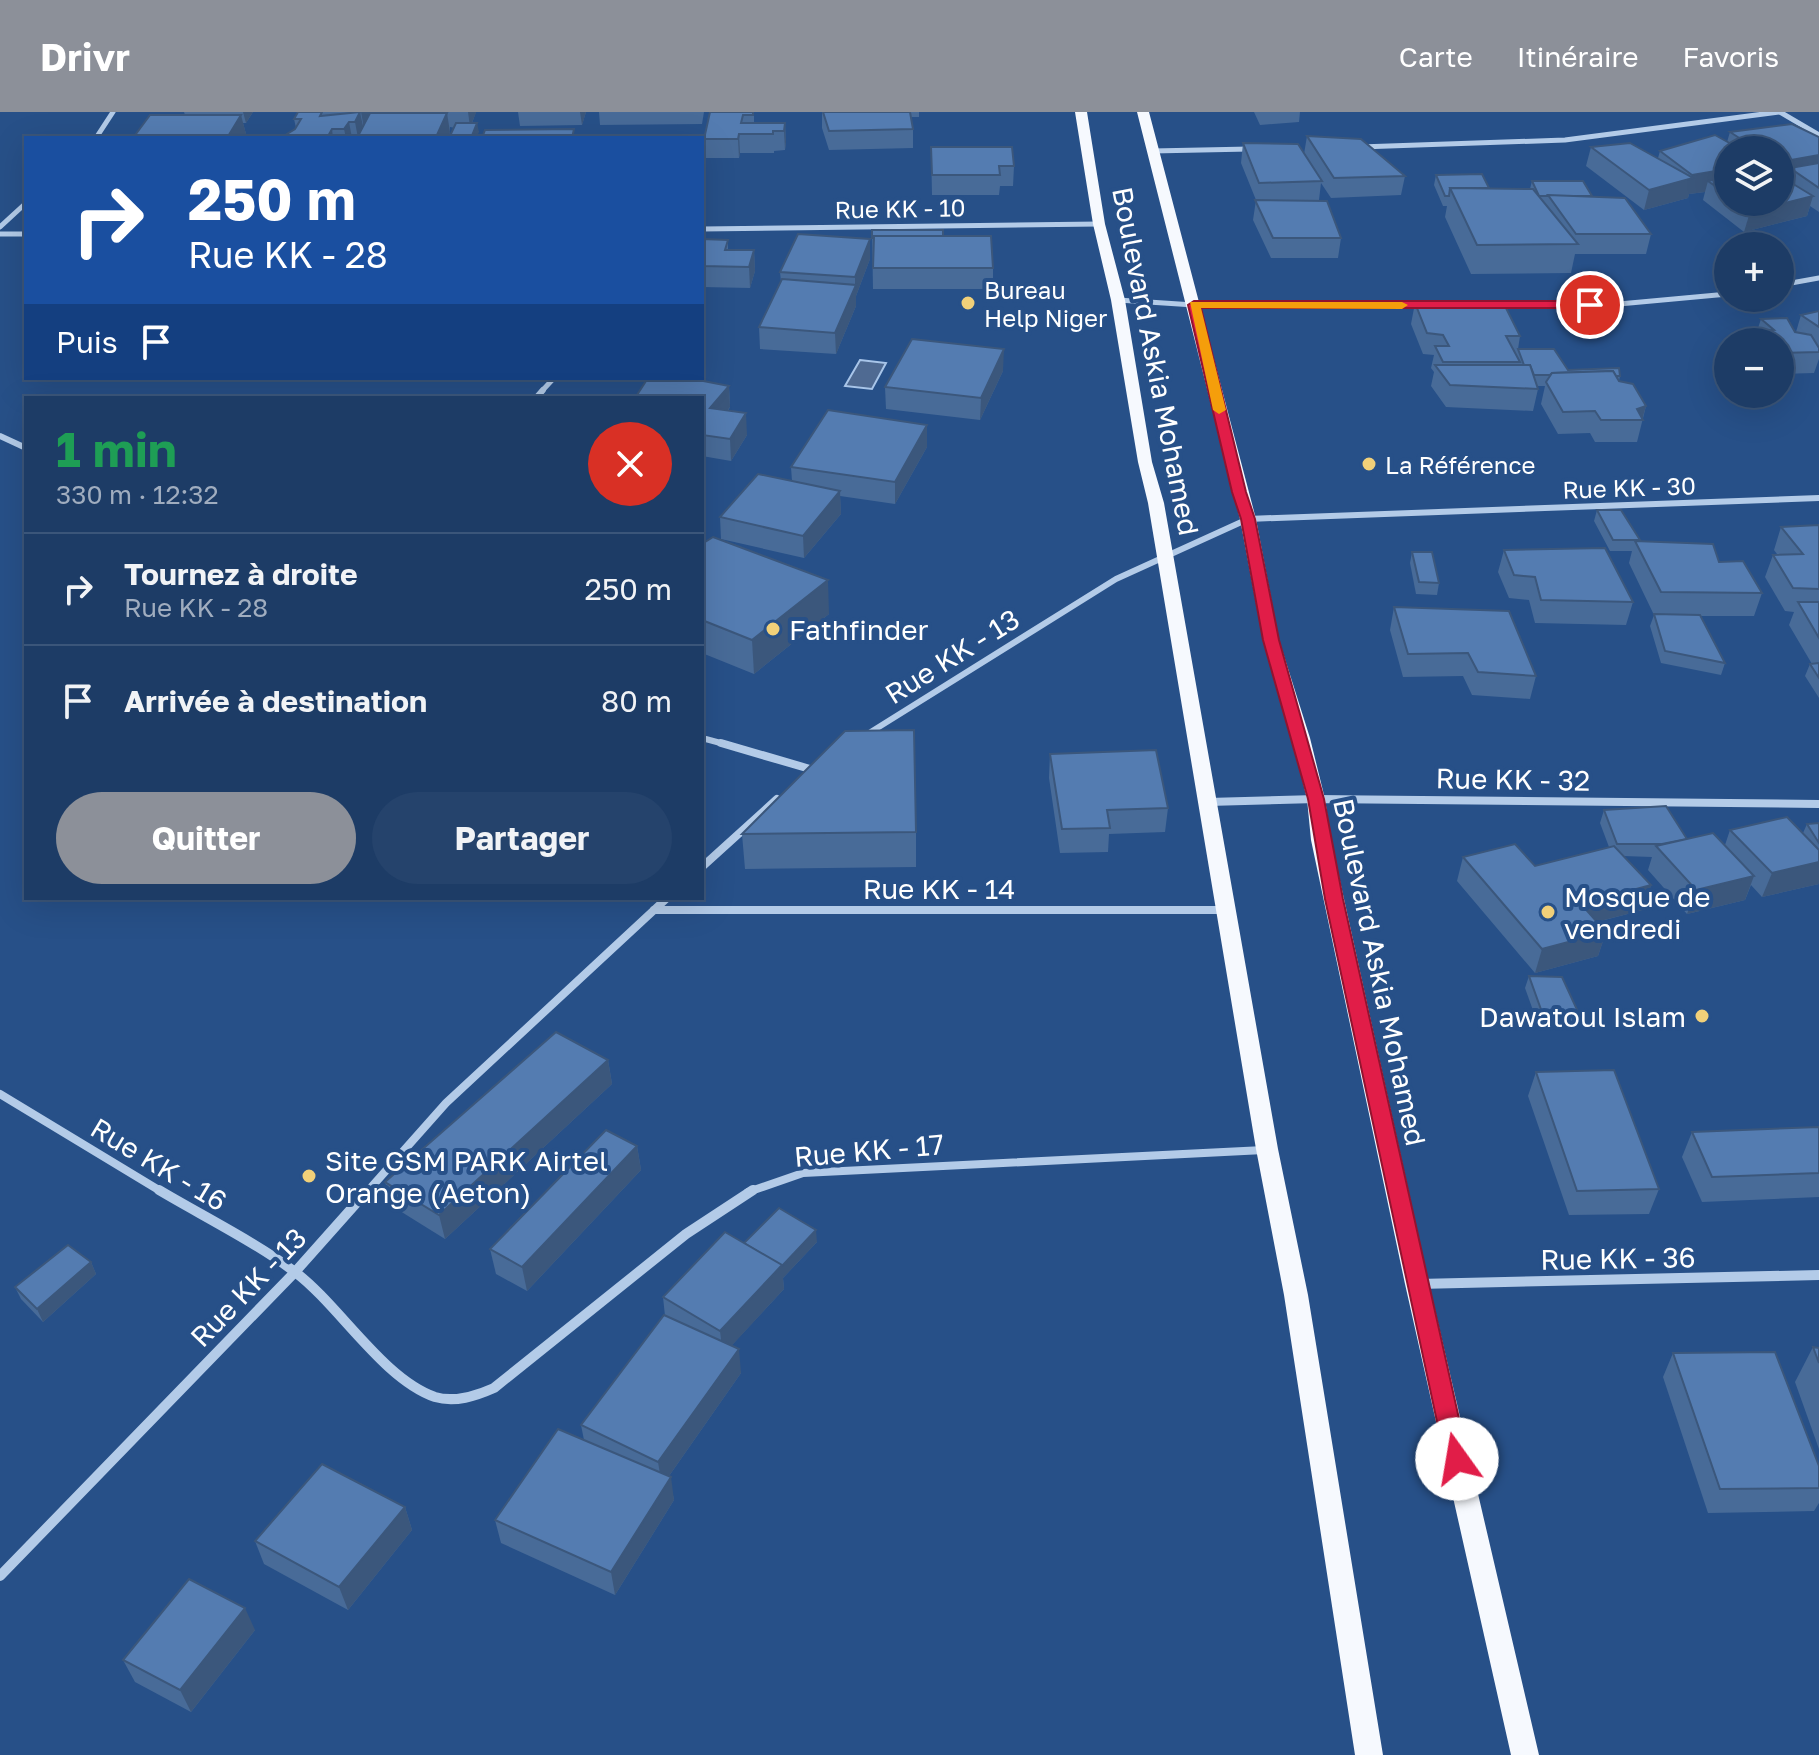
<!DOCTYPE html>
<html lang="fr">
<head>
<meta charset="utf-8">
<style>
  :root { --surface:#1d3c66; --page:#25436c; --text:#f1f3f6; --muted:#a0adbf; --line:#3b567a; --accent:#8c9099 }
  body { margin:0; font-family:"Golos Text",sans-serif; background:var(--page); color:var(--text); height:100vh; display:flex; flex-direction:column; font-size:30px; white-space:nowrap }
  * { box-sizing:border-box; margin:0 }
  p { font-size:26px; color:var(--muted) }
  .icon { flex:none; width:44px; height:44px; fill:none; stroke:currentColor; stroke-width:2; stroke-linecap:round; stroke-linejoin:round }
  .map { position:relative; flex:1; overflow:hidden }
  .sheet { position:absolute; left:24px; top:284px; width:680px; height:504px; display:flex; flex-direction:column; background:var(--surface); border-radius:0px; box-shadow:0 8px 32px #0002,0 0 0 2px var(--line) }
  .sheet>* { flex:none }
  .top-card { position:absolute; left:24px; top:24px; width:680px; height:244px; border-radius:0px; box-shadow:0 8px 32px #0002,0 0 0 2px var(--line); background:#1a4fa0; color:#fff; overflow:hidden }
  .buttons { position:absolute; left:1714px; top:24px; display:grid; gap:16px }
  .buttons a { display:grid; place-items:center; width:80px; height:80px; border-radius:50%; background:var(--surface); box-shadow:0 8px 32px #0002,0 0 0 2px var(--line); font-size:40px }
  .pin { position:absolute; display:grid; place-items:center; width:68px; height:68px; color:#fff; margin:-34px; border:4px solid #fff; border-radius:50%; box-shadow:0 2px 8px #0007 }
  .me { position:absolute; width:88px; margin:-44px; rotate:347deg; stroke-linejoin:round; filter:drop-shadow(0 0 6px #0008) }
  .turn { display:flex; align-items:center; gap:28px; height:168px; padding:0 32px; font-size:36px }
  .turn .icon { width:104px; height:104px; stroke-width:2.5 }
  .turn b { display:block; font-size:56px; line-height:68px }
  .then { display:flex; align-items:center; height:76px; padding:0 32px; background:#0003; gap:16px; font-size:30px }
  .round { display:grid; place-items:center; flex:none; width:84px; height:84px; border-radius:42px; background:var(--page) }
  .head { display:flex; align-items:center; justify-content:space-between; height:136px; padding:0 32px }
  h1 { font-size:48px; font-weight:700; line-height:60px; color:#1e9e55 }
  .cta { display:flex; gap:16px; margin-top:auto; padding:16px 32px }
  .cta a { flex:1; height:92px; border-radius:48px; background:var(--accent); color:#fff; font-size:32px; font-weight:700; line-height:92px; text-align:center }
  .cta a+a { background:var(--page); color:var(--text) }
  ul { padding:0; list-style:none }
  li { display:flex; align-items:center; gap:24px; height:112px; padding:0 32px; border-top:2px solid var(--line) }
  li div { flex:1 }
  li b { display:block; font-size:30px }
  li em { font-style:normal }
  header { display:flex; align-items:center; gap:48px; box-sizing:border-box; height:112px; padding:0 40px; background:var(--accent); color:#fff }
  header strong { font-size:38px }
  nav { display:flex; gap:44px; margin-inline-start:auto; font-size:28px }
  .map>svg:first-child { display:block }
  .water { fill:#4f6a92; stroke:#a8c5e9; stroke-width:2 }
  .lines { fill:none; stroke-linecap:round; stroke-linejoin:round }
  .minor-far3 { stroke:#b3cbe8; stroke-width:5 }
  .minor-far2 { stroke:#b3cbe8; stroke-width:6 }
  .minor-far1 { stroke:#b3cbe8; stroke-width:8 }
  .minor { stroke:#b3cbe8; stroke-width:10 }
  .primary { fill:#f6f9fe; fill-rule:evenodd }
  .wall { fill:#486b98; fill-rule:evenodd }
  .shaded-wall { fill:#3b577c }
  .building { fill:#547cb1; stroke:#3b577c; stroke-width:2 }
  .route { fill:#e11d48; stroke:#92132f; stroke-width:2 }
  .slow { fill:#f59e0b }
  .poi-dot { fill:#f1d079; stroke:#275088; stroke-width:3 }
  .labels { text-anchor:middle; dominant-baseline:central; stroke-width:8; stroke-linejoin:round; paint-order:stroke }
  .far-street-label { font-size:24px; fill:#fff; stroke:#275088 }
  .far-poi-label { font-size:24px; fill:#fff; stroke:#275088; text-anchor:start }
  .street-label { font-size:28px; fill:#fff; stroke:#275088 }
  .poi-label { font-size:28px; fill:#fff; stroke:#275088; text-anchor:start }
</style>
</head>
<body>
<header>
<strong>Drivr</strong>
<nav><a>Carte</a><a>Itinéraire</a><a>Favoris</a></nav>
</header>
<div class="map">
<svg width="1819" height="1643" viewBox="0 0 1819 1643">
  <rect width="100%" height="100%" fill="#275088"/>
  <polygon class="water" points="860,248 886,251 872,277 845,274"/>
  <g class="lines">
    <g class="minor-far3">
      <polyline points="1780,0 1819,23"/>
      <polyline points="96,26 113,0"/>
      <polyline points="1360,35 1565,28 1779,0"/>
      <polyline points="1152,39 1250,37"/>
      <polyline points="0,115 26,91"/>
      <polyline points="702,117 1099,112"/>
      <polyline points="0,122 26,122"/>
      <polyline points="1780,173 1819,166"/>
      <polyline points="1118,188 1194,193 1425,193"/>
      <polyline points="1494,193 1619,192 1728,182"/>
      <polyline points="541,280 554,266"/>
    </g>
    <g class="minor-far2">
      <polyline points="536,286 543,278"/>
      <polyline points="0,324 26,336"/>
      <polyline points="866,623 1116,467 1248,407 1819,386"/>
      <polyline points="702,626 728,633"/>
    </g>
    <g class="minor-far1">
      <polyline points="721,631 810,657"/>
      <polyline points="1208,690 1316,687 1819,692"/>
      <polyline points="702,755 777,687"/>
      <polyline points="654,798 1224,798"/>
      <polyline points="0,982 162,1080"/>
      <polyline points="367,1080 446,991 667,786"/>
      <polyline points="748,1080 803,1061 1264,1038"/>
    </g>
    <g class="minor">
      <path d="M159,1078C201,1103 257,1131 295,1160C339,1193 383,1267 435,1285C455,1291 476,1284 494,1276L686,1122L753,1078"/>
      <polyline points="1418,1172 1819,1163"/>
      <polyline points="0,1464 295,1160 368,1078"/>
    </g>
    <g class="primary">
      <polygon points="1075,0 1087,0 1105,112 1125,188 1152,350 1164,391 1278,1037 1308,1183 1383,1643 1355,1643 1284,1183 1256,1037 1148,391 1138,350 1111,188 1093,112"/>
      <polygon points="1137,0 1149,0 1256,407 1279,528 1310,626 1325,687 1331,728 1429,1172 1539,1643 1511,1643 1405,1172 1311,728 1307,687 1292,626 1263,528 1240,407"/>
    </g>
  </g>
  <g class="wall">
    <polygon points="184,0 253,0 246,11 243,11 246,22 243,26 133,26 185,3"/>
    <polygon points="298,0 476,0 472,11 479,20 450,15 450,20 448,26 247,26 282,25 295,17 296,16 294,7"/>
    <polygon points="518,0 586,0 582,13 520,14"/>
    <polygon points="599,0 704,0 702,12 600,13"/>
    <polygon points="710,0 754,0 754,11 785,11 786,30 785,38 774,39 774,41 740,41 739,46 705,46 704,27"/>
    <polygon points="822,0 919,0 919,5 911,5 913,17 913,36 829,38 822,16"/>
    <polygon points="1254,0 1300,0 1299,10 1260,13"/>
    <path d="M1730,20L1819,43V100L1810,94L1807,104L1744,120L1703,88L1705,80L1689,82L1688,86L1644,98L1586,54L1591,35L1658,46L1660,39L1727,30ZM1728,38H1780V90H1728Z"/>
    <polygon points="1307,24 1405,64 1401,83 1331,86 1321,71 1319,88 1341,126 1338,146 1271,146 1253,108 1256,88 1241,51 1243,31 1304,42"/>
    <polygon points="931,35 1014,54 1013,74 1000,74 999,83 932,83"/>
    <polygon points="1436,63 1489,77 1530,77 1532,69 1592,85 1651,122 1646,142 1575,142 1571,161 1471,162 1445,105 1447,94 1443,94 1434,73"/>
    <polygon points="872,118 943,124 993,156 993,177 873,177"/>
    <polygon points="702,127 728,128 728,138 754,138 755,159 750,176 702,175"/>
    <polygon points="870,147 856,184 856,194 836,242 760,237 759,215 781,170 780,160"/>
    <polygon points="1415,191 1520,224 1518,237 1568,258 1620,264 1619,269 1646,294 1637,330 1595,330 1590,321 1558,322 1541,292 1545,274 1537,274 1538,277 1533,299 1446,295 1431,274 1434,260 1431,256 1434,243 1423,242 1411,212"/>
    <polygon points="1819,199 1819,247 1814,261 1780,262 1780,230 1735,230 1738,220 1757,219 1761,207 1796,220 1801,203"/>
    <polygon points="1003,259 980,308 886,297 885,275"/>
    <polygon points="729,274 730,295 728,299 747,323 731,349 702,344 702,286"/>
    <polygon points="927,313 927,335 895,392 840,384 841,402 804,446 721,427 720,405 792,369 791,355"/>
    <polygon points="1597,398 1640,429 1719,450 1762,481 1754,504 1700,504 1725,551 1721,563 1661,551 1650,514 1654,503 1629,451 1632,439 1610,439 1594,409"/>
    <polygon points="1819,413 1819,586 1805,564 1810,552 1812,552 1789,513 1794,500 1785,499 1765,465 1773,443 1777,442 1774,438 1781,415"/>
    <polygon points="702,432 829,502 754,562 702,541"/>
    <polygon points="1504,438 1633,490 1626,513 1535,511 1529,488 1509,486 1498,460"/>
    <polygon points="1412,440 1439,471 1437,483 1416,482 1410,451"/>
    <polygon points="1394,495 1536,564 1530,587 1472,583 1463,564 1403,565 1390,518"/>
    <polygon points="1050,642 1168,696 1165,720 1109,722 1108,740 1060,741 1049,666"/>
    <polygon points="1604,698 1687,727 1725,733 1730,718 1803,721 1807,712 1819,711 1819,772 1762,785 1751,773 1745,788 1687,802 1648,758 1652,745 1623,744 1651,773 1643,798 1597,810 1606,820 1598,844 1535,861 1457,769 1463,745 1535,754 1609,735 1600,711"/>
    <polygon points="916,720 916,755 745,757 742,722"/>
    <polygon points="1529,864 1579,902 1575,914 1539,915 1525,876"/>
    <polygon points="608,948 612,972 445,1127 392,1094 385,1070"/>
    <polygon points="1536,960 1659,1077 1649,1102 1569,1103 1528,984"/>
    <polygon points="1819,1015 1819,1085 1702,1090 1682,1045 1692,1020"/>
    <polygon points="637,1034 641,1058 527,1179 496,1162 490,1137"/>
    <polygon points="817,1130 783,1166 784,1177 731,1234 741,1261 669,1364 674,1388 615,1483 501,1431 495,1408 584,1328 581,1313 665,1204 663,1185 744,1131"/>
    <polygon points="91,1150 96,1162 43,1210 21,1187 15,1175"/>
    <polygon points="1813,1235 1819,1236 1819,1337 1795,1270"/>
    <polygon points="1673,1241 1819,1354 1819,1391 1814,1399 1708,1401 1663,1265"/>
    <polygon points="405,1395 412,1418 348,1498 264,1452 255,1429"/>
    <polygon points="255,1518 191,1600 135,1570 123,1548"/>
  </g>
  <g class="shaded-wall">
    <polygon points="243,0 253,0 246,11"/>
    <polygon points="360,0 364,19 358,26 355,10"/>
    <polygon points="361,0 370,0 370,3 364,16"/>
    <polygon points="468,0 476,0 476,1 470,15"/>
    <polygon points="580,0 586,0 582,13"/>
    <polygon points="447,1 450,20 448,26 437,26 437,23"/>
    <polygon points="241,3 246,22 243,26 227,26"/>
    <polygon points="349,10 352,26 346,26 344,17"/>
    <polygon points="477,11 479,20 476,26 471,26"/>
    <polygon points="785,11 786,30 785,38 784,19"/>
    <polygon points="332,17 333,26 327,26"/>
    <polygon points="739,22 740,41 739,46 738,27"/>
    <polygon points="1819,43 1819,61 1790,56 1787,67 1780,69 1780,50"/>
    <polygon points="1728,57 1728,76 1708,69 1705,80 1689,82 1688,86 1644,98 1649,78 1691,67 1692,63"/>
    <polygon points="1813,84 1807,104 1744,120 1750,100"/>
    <polygon points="870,127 870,147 856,184 856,194 836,242 835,221 855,174 855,165"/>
    <polygon points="754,138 755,159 750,176 749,155"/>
    <polygon points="1004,237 1003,259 980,308 981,286"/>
    <polygon points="729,274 730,295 712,318 710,296"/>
    <polygon points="1646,294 1642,308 1637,297"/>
    <polygon points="746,301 747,323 731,349 730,327"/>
    <polygon points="927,313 927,335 895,392 895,370"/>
    <polygon points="840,379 841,402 804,446 803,424"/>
    <polygon points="828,468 829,502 754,562 752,528"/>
    <polygon points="1819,750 1819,772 1762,785 1772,761"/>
    <polygon points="1754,764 1745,788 1687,802 1696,778"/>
    <polygon points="1651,773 1643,798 1573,816 1581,792"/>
    <polygon points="1606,820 1598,844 1535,861 1542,837"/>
    <polygon points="608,948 612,972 445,1127 439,1103"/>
    <polygon points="637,1034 641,1058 527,1179 522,1155"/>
    <polygon points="816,1118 817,1130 783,1166 784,1177 723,1243 720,1219"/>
    <polygon points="91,1150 96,1162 43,1210 37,1197"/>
    <polygon points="739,1237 741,1261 662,1374 658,1350"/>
    <polygon points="671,1365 674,1388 615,1483 611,1460"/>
    <polygon points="405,1395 412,1418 348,1498 339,1475"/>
    <polygon points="245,1496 255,1518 191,1600 180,1578"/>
  </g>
  <g class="building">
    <polygon points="298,0 322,0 320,4 360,0 355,10 349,10 344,17 332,17 327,26 247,26 282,25 295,17 301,7 294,7"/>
    <polygon points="710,0 753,0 753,3 743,3 741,11 785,11 784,19 773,19 773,22 739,22 738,27 704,27"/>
    <polygon points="823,0 910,0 913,17 829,19"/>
    <polygon points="370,1 447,1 437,23 380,23 379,26 357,26"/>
    <polygon points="150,3 241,3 227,26 133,26"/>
    <polygon points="456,11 477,11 471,26 449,26"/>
    <polygon points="1792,12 1819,25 1819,43 1780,50 1780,38 1758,38 1730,20"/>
    <polygon points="574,17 572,26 482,26 485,18"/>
    <polygon points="1715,23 1742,38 1728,38 1728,57 1692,63 1660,39"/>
    <polygon points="1307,24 1361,27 1405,64 1334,66"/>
    <polygon points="1243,31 1298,32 1322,69 1259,71"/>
    <polygon points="1630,31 1693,66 1649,78 1591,35"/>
    <polygon points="931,35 1012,35 1014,54 999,54 1000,63 932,63"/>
    <polygon points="1819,51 1819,76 1790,56"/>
    <polygon points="1482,62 1489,76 1450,76 1449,84 1445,84 1436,63"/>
    <polygon points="1780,64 1813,84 1750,100 1737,90 1780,90"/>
    <polygon points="1728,65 1728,83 1708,69"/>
    <polygon points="1532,69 1583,69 1592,84 1539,84"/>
    <polygon points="1450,76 1533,77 1578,132 1477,133"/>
    <polygon points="1548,83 1625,86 1651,122 1576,122"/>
    <polygon points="1255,88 1327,89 1341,126 1273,126"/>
    <polygon points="872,118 943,118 943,124 874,124 874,126 872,126"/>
    <polygon points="798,122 870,127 855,165 780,160"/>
    <polygon points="874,124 991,124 993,156 873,156"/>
    <polygon points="702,127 728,128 725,138 754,138 749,155 702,154"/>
    <polygon points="782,167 856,173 835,221 759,215"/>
    <polygon points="1503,190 1520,224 1506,224 1520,250 1443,250 1435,234 1449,234 1443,223 1427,221 1415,191"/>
    <polygon points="1819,199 1819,215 1801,203"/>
    <polygon points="1787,206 1795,220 1811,223 1819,236 1819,240 1780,241 1780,230 1744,230 1738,220 1774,218 1761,207"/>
    <polygon points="912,227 1004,237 981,286 885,275"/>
    <polygon points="1518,237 1554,237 1568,258 1619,256 1620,264 1616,264 1613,259 1552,261 1550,263 1534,263 1530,253 1524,253"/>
    <polygon points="1435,253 1530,253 1538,277 1450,273"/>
    <polygon points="1613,259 1619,269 1633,272 1646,294 1637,297 1643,308 1601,308 1595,299 1563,300 1546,270 1552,261"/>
    <polygon points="648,266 688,266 729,274 710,296 746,301 730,327 702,323 702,286 635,286"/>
    <polygon points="828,298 927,313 895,370 791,355"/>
    <polygon points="758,362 840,379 803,424 720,405"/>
    <polygon points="1597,398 1621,398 1640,428 1613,428"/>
    <polygon points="1819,413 1819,477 1793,476 1773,443 1803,442 1781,415"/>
    <polygon points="713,425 828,468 752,528 702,508 702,432"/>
    <polygon points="1635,429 1713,432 1719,450 1743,449 1762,481 1661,480"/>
    <polygon points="1605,436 1633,490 1541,488 1535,465 1514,463 1504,438"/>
    <polygon points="1412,440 1432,440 1439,471 1419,470"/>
    <polygon points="1798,490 1819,490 1819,526"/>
    <polygon points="1394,495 1509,499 1536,564 1478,560 1468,541 1408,542"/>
    <polygon points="1654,502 1700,503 1725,551 1665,539"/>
    <polygon points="1819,551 1819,566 1810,552"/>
    <polygon points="914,618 916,720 742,722 845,619"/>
    <polygon points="1156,638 1168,696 1107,698 1110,716 1062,717 1050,642"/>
    <polygon points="1666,694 1687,727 1662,732 1617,732 1604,698"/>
    <polygon points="1787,705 1819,738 1819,750 1772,761 1730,718"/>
    <polygon points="1819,711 1819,731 1807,712"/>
    <polygon points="1713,721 1754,764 1696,778 1656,734"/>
    <polygon points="1515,732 1535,754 1614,734 1651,773 1581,792 1606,820 1542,837 1463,745"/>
    <polygon points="1529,864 1562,865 1579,902 1543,903"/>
    <polygon points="556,920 608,948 439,1103 385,1070"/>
    <polygon points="1614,958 1659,1077 1577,1079 1536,960"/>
    <polygon points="1819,1015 1819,1061 1712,1065 1692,1020"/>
    <polygon points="606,1018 637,1034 522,1155 490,1137"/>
    <polygon points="779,1096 816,1118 782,1154 744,1131"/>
    <polygon points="725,1120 782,1153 720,1219 663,1185"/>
    <polygon points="68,1133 91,1150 37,1197 15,1175"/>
    <polygon points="664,1203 739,1237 658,1350 581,1313"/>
    <polygon points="1813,1235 1819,1236 1819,1251"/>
    <polygon points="1775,1240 1819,1354 1819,1376 1720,1377 1673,1241"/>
    <polygon points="558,1317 671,1365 611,1460 495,1408"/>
    <polygon points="322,1352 405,1395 339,1475 255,1429"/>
    <polygon points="189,1467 245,1496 180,1578 123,1548"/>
  </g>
  <polygon class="route" points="1194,189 1590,189 1596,193 1590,196 1201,196 1246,380 1255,407 1279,528 1324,687 1343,787 1468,1347 1465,1355 1457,1358 1449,1355 1445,1347 1325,787 1308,687 1263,528 1241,407 1232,380 1188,193"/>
  <polygon class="slow" points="1190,190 1402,190 1408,193 1402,197 1201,196 1226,298 1219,302 1213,298"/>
  <g class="poi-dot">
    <circle cx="968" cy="191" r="8"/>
    <circle cx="1369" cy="352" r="8"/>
    <circle cx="773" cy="517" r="8"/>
    <circle cx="1548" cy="800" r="8"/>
    <circle cx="1702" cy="904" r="8"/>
    <circle cx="309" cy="1064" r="8"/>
  </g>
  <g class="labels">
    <g class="far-street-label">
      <text transform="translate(900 96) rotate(-1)">Rue KK - 10</text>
      <text transform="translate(1629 375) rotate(-2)">Rue KK - 30</text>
    </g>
    <g class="far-poi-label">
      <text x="984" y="177">Bureau<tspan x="984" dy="28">Help Niger</tspan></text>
      <text x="1385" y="352">La Référence</text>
    </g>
    <g class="street-label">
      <text transform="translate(1156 249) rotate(79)">Boulevard Askia Mohamed</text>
      <text transform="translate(952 544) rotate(-32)">Rue KK - 13</text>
      <text transform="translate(1513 667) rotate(1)">Rue KK - 32</text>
      <text x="939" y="776">Rue KK - 14</text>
      <text transform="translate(1380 860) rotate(78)">Boulevard Askia Mohamed</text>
      <text transform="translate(869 1038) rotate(-5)">Rue KK - 17</text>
      <text transform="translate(159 1052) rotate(31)">Rue KK - 16</text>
      <text transform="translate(1618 1146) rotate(-1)">Rue KK - 36</text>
      <text transform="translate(248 1175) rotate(-46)">Rue KK - 13</text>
    </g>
    <g class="poi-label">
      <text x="789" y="517">Fathfinder</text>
      <text x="1564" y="784">Mosque de<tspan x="1564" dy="32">vendredi</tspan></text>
      <text x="1686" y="904" text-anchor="end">Dawatoul Islam</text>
      <text x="325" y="1048">Site GSM PARK Airtel<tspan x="325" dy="32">Orange (Aeton)</tspan></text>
    </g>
  </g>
</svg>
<div class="buttons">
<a><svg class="icon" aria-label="layers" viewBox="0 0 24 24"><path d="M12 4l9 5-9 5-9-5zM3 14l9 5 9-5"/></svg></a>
<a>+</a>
<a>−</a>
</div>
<div class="pin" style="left:1590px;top:193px;background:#d93025"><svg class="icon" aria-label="arrive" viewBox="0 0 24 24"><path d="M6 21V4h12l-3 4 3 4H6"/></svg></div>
<svg class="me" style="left:1457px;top:1347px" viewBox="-20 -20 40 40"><circle r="19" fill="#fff"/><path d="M0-13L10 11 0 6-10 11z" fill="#e11d48"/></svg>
<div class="top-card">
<div class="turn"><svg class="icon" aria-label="right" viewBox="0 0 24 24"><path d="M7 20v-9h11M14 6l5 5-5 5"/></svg><div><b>250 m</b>Rue KK - 28</div></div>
<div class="then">Puis<svg class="icon" aria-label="arrive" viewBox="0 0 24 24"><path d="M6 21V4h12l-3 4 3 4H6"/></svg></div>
</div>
<section class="sheet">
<div class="head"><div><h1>1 min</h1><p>330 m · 12:32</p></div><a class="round" style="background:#d93025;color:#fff"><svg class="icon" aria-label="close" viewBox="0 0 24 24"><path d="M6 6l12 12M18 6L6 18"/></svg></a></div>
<ul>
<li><svg class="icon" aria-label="right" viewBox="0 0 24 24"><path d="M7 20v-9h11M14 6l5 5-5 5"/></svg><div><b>Tournez à droite</b><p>Rue KK - 28</p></div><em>250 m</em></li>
<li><svg class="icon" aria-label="arrive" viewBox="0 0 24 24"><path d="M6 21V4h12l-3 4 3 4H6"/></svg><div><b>Arrivée à destination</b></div><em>80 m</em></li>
</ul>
<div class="cta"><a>Quitter</a><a>Partager</a></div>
</section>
</div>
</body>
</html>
